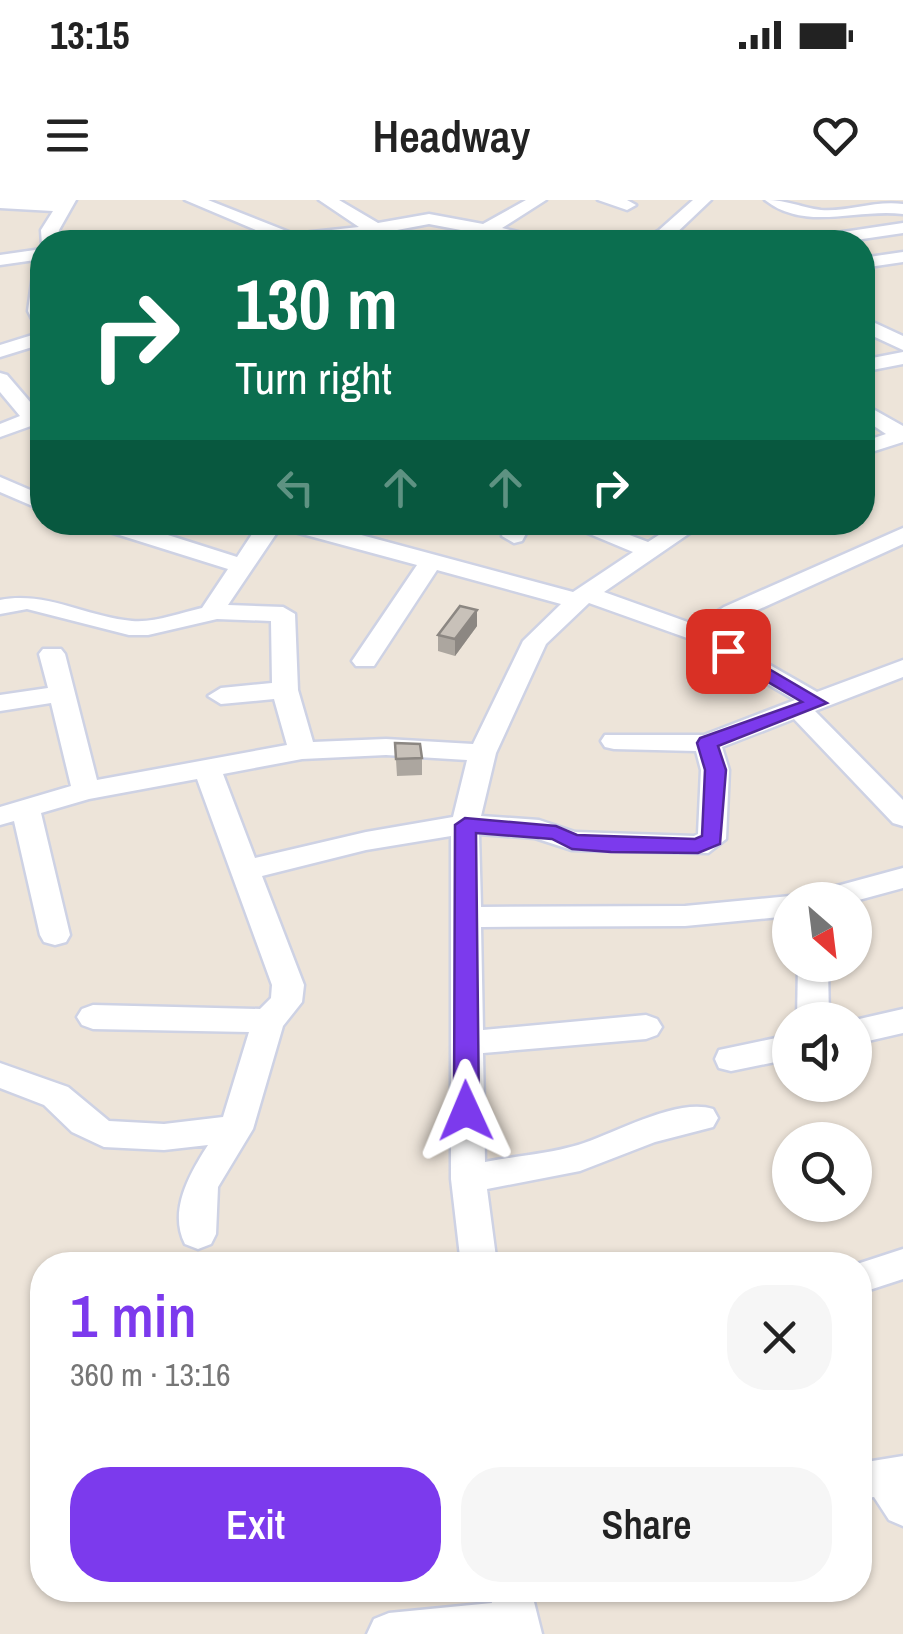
<!DOCTYPE html>
<html lang="en">
<head>
<meta charset="utf-8">
<style>
  :root { --surface:#fff; --page:#f6f6f6; --text:#222; --muted:#767676; --accent:#7c3aed }
  body { margin:0; font-family:"Archivo Narrow",sans-serif; background:var(--page); color:var(--text); height:100vh; display:flex; flex-direction:column; font-size:38px; white-space:nowrap }
  * { box-sizing:border-box; margin:0 }
  p { font-size:32px; color:var(--muted) }
  .icon { flex:none; width:55px; height:55px; fill:none; stroke:currentColor; stroke-width:2; stroke-linecap:round; stroke-linejoin:round }
  .map { position:relative; flex:1; overflow:hidden }
  .panel { position:absolute; left:30px; top:1052px; width:842px; height:350px; display:flex; flex-direction:column; background:var(--surface); border-radius:40px; box-shadow:0 2px 8px #0004 }
  .panel>* { flex:none }
  .banner { position:absolute; left:30px; top:30px; width:845px; height:305px; border-radius:40px; box-shadow:0 2px 8px #0004; background:#0b6e4f; color:#fff; overflow:hidden }
  .needle { width:65px; rotate:152deg }
  .tools { position:absolute; left:772px; top:682px; display:grid; gap:20px }
  .tools a { display:grid; place-items:center; width:100px; height:100px; border-radius:50%; background:var(--surface); box-shadow:0 2px 8px #0004; font-size:50px }
  .pin { position:absolute; display:grid; place-items:center; width:85px; height:85px; color:#fff; margin:-42px; border-radius:20px; box-shadow:0 5px 15px #0006 }
  .me { position:absolute; width:110px; margin:-55px; rotate:359deg; stroke-linejoin:round; filter:drop-shadow(0 0 8px #0008) }
  .turn { display:flex; align-items:center; gap:35px; height:210px; padding:0 40px; font-size:45px }
  .turn .icon { width:130px; height:130px; stroke-width:2.5 }
  .turn b { display:block; font-size:70px; line-height:85px }
  .lanes { display:flex; align-items:center; height:95px; padding:0 40px; background:#0003; justify-content:center; gap:50px; direction:ltr }
  .lanes .off { opacity:.35 }
  .round { display:grid; place-items:center; flex:none; width:105px; height:105px; border-radius:40px; background:var(--page) }
  .headline { display:flex; align-items:center; justify-content:space-between; height:170px; padding:0 40px }
  h1 { font-size:60px; font-weight:600; line-height:75px; color:var(--accent) }
  .primary-button { display:flex; gap:20px; margin-top:auto; padding:20px 40px }
  .primary-button a { flex:1; height:115px; border-radius:40px; background:var(--accent); color:#fff; font-size:40px; font-weight:600; line-height:115px; text-align:center }
  .primary-button a+a { background:var(--page); color:var(--text) }
  .status { display:flex; justify-content:space-between; align-items:center; height:70px; padding:0 50px; background:var(--surface); direction:ltr }
  .status svg { height:28px; fill:currentColor }
  header { display:flex; justify-content:space-between; align-items:center; height:130px; padding:0 40px; background:var(--surface); font-size:45px; font-weight:600 }
  .map>svg:first-child { display:block }
  .lines { fill:none; stroke-linecap:round; stroke-linejoin:round }
  .minor-casing { stroke:#ced2e4; stroke-width:5 }
  .minor { fill:#fff; fill-rule:evenodd }
  .wall { fill:#aca69f }
  .shaded-wall { fill:#8c8782 }
  .building { fill:#c8c1b9; stroke:#8c8782; stroke-width:2.5 }
  .route { fill:#7c3aed; stroke:#51269a; stroke-width:2.5 }
</style>
</head>
<body>
<div class="status"><b>13:15</b><svg viewBox="0 0 49 12"><path d="M0 12V9h3v3zM5 12V6h3v6zM10 12V3h3v9zM15 12V0h3v12zM26 1h20v11H26zM47 4h2v5h-2z"/></svg></div>
<header><svg class="icon" aria-label="menu" viewBox="0 0 24 24"><path d="M4 6h16M4 12h16M4 18h16"/></svg>Headway<svg class="icon" aria-label="heart" viewBox="0 0 24 24"><path d="M12 20l-8-8c-3-5 5-10 8-4 3-6 11-1 8 4z"/></svg></header>
<div class="map">
<svg width="903" height="1434" viewBox="0 0 903 1434">
  <rect width="100%" height="100%" fill="#ede4d9"/>
  <g class="lines">
    <g class="minor-casing">
      <g id="minor">
        <polygon points="0,0 76,0 59,30 57,42 42,45 41,30 53,11 0,8"/>
        <polygon points="185,0 208,0 294,34 359,27 319,0 339,0 378,23 429,14 483,24 526,0 546,0 502,28 559,42 525,42 429,24 333,42 247,42 249,38 270,36"/>
        <polygon points="598,0 627,0 636,5 627,10"/>
        <polygon points="693,0 711,0 670,39 637,42 658,31"/>
        <path d="M765,0C789,0 802,8 821,10C849,12 875,0 903,4V14C857,8 805,32 765,0Z"/>
        <polygon points="903,23 903,33 842,42 801,42 810,37"/>
        <polygon points="42,49 42,59 0,65 0,55"/>
        <polygon points="903,52 903,62 862,68 862,58"/>
        <polygon points="42,70 42,127 35,125 28,111 33,75"/>
        <polygon points="862,117 903,136 903,150 862,131"/>
        <polygon points="42,132 42,144 0,157 0,145"/>
        <polygon points="903,152 903,164 862,172 862,160"/>
        <polygon points="0,173 7,175 37,210 42,209 42,222 0,237 0,224 20,216 0,192"/>
        <polygon points="862,203 903,226 903,242 862,255 862,242 886,234 862,218"/>
        <polygon points="0,277 42,295 42,310 0,292"/>
        <path d="M91,322H127L237,357L260,322H313L573,392L633,352L561,322H595L648,342L679,322H706L604,392L696,425L724,407L903,328V344L742,417L716,434L817,492L903,460V477L815,511L903,600V626L893,623L794,519L722,547L729,570L726,639L708,653L572,650L535,638L479,634L481,707L685,706L790,696L801,699L790,700V716L685,726L481,727L483,830L646,815L657,819L662,827L657,835L646,839L483,853L485,962C516,956 548,954 578,945C614,934 677,897 713,909L718,918L713,927L655,942L580,971L487,989L497,1065H461L451,979V636L366,650L262,676L304,785L302,802L283,826L253,929L218,987L216,1034L211,1044L198,1049L185,1044C168,1011 190,973 208,945L164,950L104,947L72,932L44,905L0,888V863L68,887L109,921L164,924L223,917L249,832L93,829L82,825L77,817L82,809L93,805L260,809L271,798L272,785L197,579L89,599L41,613L70,735L66,742L55,745L44,742L40,735L14,621L0,625V607L71,586L51,503L0,511V495L48,488L39,454L43,449H61L65,454L97,580L287,545L274,499L221,504L208,496L221,488L272,483L271,421L217,419L148,435H129L27,409L0,414V400C47,391 86,417 132,421C155,423 179,413 202,408L228,369L94,327ZM280,328L417,365L352,461L356,466H374L437,370L561,404L523,441L473,544L386,539L313,542L298,490L295,414L283,407L228,405ZM589,403L690,439L795,500L704,535H605L601,541L605,547L614,549L696,551L701,570L698,634L694,636L575,632L539,620L481,616L496,553L546,444ZM386,555L467,560L453,617L366,632L255,658L223,574L302,559Z"/>
        <polygon points="509,322 532,322 522,341 514,343 502,336"/>
        <polygon points="903,668 903,688 855,701 806,700 811,693"/>
        <polygon points="798,765 828,765 829,820 797,820"/>
        <polygon points="903,809 903,833 855,844 855,820"/>
        <polygon points="790,835 790,859 731,871 719,868 715,859 719,850"/>
        <polygon points="903,1049 903,1079 860,1093 860,1065 854,1065"/>
        <polygon points="903,1256 903,1326 889,1320 874,1297 860,1299 860,1263"/>
        <polygon points="489,1390 531,1390 542,1434 367,1434 374,1419 389,1413 492,1403"/>
      </g>
    </g>
    <use href="#minor" class="minor"/>
  </g>
  <g class="wall">
    <polygon points="477,410 477,426 455,456 438,451 438,435"/>
    <polygon points="395,543 422,558 422,575 397,576"/>
  </g>
  <polygon class="shaded-wall" points="477,410 477,426 455,456 455,439"/>
  <g class="building">
    <polygon points="460,406 477,410 455,439 438,435"/>
    <polygon points="395,543 420,544 422,558 396,559"/>
  </g>
  <polygon class="route" points="728,445 827,503 718,546 726,570 720,644 698,653 611,652 572,649 552,639 476,633 479,911 475,918 458,918 454,911 455,625 465,618 556,626 577,635 695,639 702,636 705,570 697,543 700,538 802,502 722,455 719,451"/>
</svg>
<div class="tools">
<a><svg class="needle" viewBox="-14 -14 28 28"><path d="M0-13l5 13h-10z" fill="#e53935"/><path d="M0 13l5-13h-10z" fill="#767676"/></svg></a>
<a><svg class="icon" aria-label="sound" viewBox="0 0 24 24"><path d="M4 9h4l5-4v14l-5-4H4zM17 9q2 3 0 6"/></svg></a>
<a><svg class="icon" aria-label="search" viewBox="0 0 24 24"><circle cx="10" cy="10" r="6"/><path d="M15 15l6 6"/></svg></a>
</div>
<div class="pin" style="left:728px;top:451px;background:#d93025"><svg class="icon" aria-label="arrive" viewBox="0 0 24 24"><path d="M6 21V4h12l-3 4 3 4H6"/></svg></div>
<svg class="me" style="left:466px;top:911px" viewBox="-20 -20 40 40"><path d="M0-17L14 15 0 8-14 15z" fill="#7c3aed" stroke="#fff" stroke-width="4"/></svg>
<div class="banner">
<div class="turn"><svg class="icon" aria-label="right" viewBox="0 0 24 24"><path d="M7 20v-9h11M14 6l5 5-5 5"/></svg><div><b>130 m</b>Turn right</div></div>
<div class="lanes"><svg class="icon off" aria-label="left" viewBox="0 0 24 24"><path d="M17 20v-9H6M10 6l-5 5 5 5"/></svg><svg class="icon off" aria-label="ahead" viewBox="0 0 24 24"><path d="M12 20V5M6 11l6-6 6 6"/></svg><svg class="icon off" aria-label="ahead" viewBox="0 0 24 24"><path d="M12 20V5M6 11l6-6 6 6"/></svg><svg class="icon" aria-label="right" viewBox="0 0 24 24"><path d="M7 20v-9h11M14 6l5 5-5 5"/></svg></div>
</div>
<section class="panel">
<div class="headline"><div><h1>1 min</h1><p>360 m · 13:16</p></div><a class="round"><svg class="icon" aria-label="close" viewBox="0 0 24 24"><path d="M6 6l12 12M18 6L6 18"/></svg></a></div>
<div class="primary-button"><a>Exit</a><a>Share</a></div>
</section>
</div>
</body>
</html>
